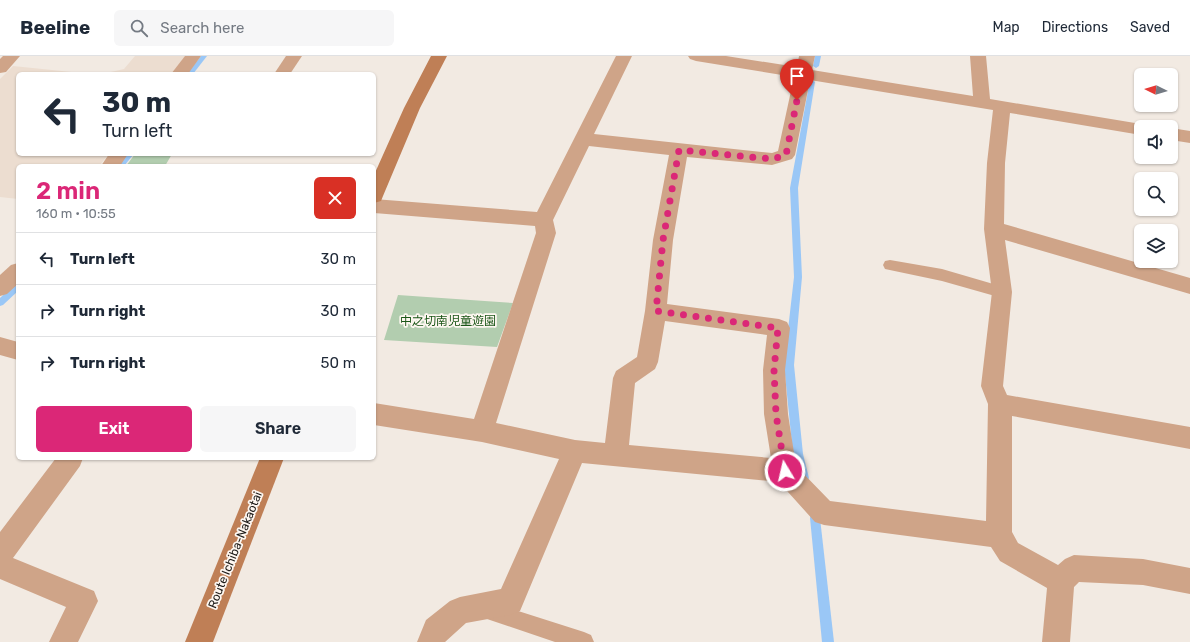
<!DOCTYPE html>
<html lang="en">
<head>
<meta charset="utf-8">
<style>
  :root { --surface:#fff; --page:#f6f6f7; --text:#1f2937; --muted:#747a83; --line:#e0e1e3; --accent:#db2777 }
  body { margin:0; font-family:Rubik,"Noto Sans JP",sans-serif; background:var(--page); color:var(--text); height:100vh; display:flex; flex-direction:column; font-size:15px; white-space:nowrap }
  * { box-sizing:border-box; margin:0 }
  p { font-size:13px; color:var(--muted) }
  .icon { flex:none; width:22px; height:22px; fill:none; stroke:currentColor; stroke-width:2; stroke-linecap:round; stroke-linejoin:round }
  .map { position:relative; flex:1; overflow:hidden }
  .drawer { position:absolute; left:16px; top:108px; width:360px; height:296px; display:flex; flex-direction:column; background:var(--surface); border-radius:6px; box-shadow:0 1px 3px #0004 }
  .drawer>* { flex:none }
  .guide { position:absolute; left:16px; top:16px; width:360px; height:84px; border-radius:6px; box-shadow:0 1px 3px #0004; background:#fff; color:var(--text); overflow:hidden }
  .needle { width:26px; rotate:275deg }
  .controls { position:absolute; left:1134px; top:12px; display:grid; gap:8px }
  .controls a { display:grid; place-items:center; width:44px; height:44px; border-radius:6px; background:var(--surface); box-shadow:0 1px 3px #0004; font-size:20px }
  .pin { position:absolute; display:grid; place-items:center; width:34px; height:34px; color:#fff; margin:-41px -17px; border-radius:50% 50% 50% 0; rotate:-45deg; box-shadow:0 0 4px #0007 }
  .pin .icon { rotate:45deg }
  .me { position:absolute; width:44px; margin:-22px; rotate:351deg; stroke-linejoin:round; filter:drop-shadow(0 0 3px #0008) }
  .turn { display:flex; align-items:center; gap:14px; height:84px; padding:0 20px; font-size:18px }
  .turn .icon { width:52px; height:52px; stroke-width:2.5 }
  .turn b { display:block; font-size:28px; line-height:34px }
  .round { display:grid; place-items:center; flex:none; width:42px; height:42px; border-radius:6px; background:var(--page) }
  .overview { display:flex; align-items:center; justify-content:space-between; height:68px; padding:0 20px }
  h1 { font-size:24px; font-weight:600; line-height:30px; color:var(--accent) }
  .cta { display:flex; gap:8px; margin-top:auto; padding:8px 20px }
  .cta a { flex:1; height:46px; border-radius:6px; background:var(--accent); color:#fff; font-size:16px; font-weight:600; line-height:46px; text-align:center }
  .cta a+a { background:var(--page); color:var(--text) }
  ul { padding:0; list-style:none }
  li { display:flex; align-items:center; gap:12px; height:52px; padding:0 20px; border-top:1px solid var(--line) }
  li div { flex:1 }
  li b { display:block; font-size:15px }
  li em { font-style:normal }
  header { display:flex; align-items:center; gap:24px; box-sizing:border-box; height:56px; padding:0 20px; background:var(--surface); border-bottom:1px solid var(--line) }
  header strong { font-size:19px }
  nav { display:flex; gap:22px; margin-inline-start:auto; font-size:14px }
  .search { width:280px; height:36px; background:var(--page); display:flex; align-items:center; gap:10px; box-sizing:border-box; padding:0 14px; border-radius:6px; color:var(--muted); font-size:15px }
  .map>svg:first-child { display:block }
  .built { fill:#ecddd0 }
  .green { fill:#b2cdaf }
  .lines { fill:none; stroke-linecap:round; stroke-linejoin:round }
  .stream { fill:#9ac7f6; fill-rule:evenodd }
  .service { fill:#cfa488; fill-rule:evenodd }
  .minor { fill:#cfa488; fill-rule:evenodd }
  .secondary { fill:#bf7f56; fill-rule:evenodd }
  .route { stroke:#db2777; stroke-width:7; stroke-dasharray:0 12.6 }
  .labels { text-anchor:middle; dominant-baseline:central; stroke-width:3.5; stroke-linejoin:round; paint-order:stroke }
  .park-label { font-size:12px; fill:#1a5617; stroke:#fef7f1 }
  .street-label { font-size:12px; fill:#1d1a17; stroke:#fef7f1 }
</style>
</head>
<body>
<header>
<strong>Beeline</strong>
<div class="search"><svg class="icon" aria-label="search" viewBox="0 0 24 24"><circle cx="10" cy="10" r="6"/><path d="M15 15l6 6"/></svg>Search here</div>
<nav><a>Map</a><a>Directions</a><a>Saved</a></nav>
</header>
<div class="map">
<svg width="1190" height="586" viewBox="0 0 1190 586">
  <rect width="100%" height="100%" fill="#f2eae2"/>
  <g class="built">
    <polygon points="135,0 187,0 172,18 102,18 124,13"/>
    <polygon points="13,10 91,18 18,18 18,98 109,98 99,110 18,110 18,143 0,141 0,23"/>
  </g>
  <g class="green">
    <polygon points="135,98 172,98 165,110 126,110"/>
    <polygon points="398,239 513,247 497,291 384,284"/>
  </g>
  <g class="lines">
    <g class="stream">
      <polygon points="201,0 207,0 193,18 187,18"/>
      <polygon points="815,0 821,0 819,10 816,12 813,10"/>
      <polygon points="810,24 812,24 815,26 798,132 802,221 794,309 803,398 809,422 808,425 804,427 800,425 799,422 793,398 784,309 794,221 790,132"/>
      <polygon points="126,98 134,98 124,110 116,110"/>
      <polygon points="18,227 18,235 3,249 0,250 0,242 15,228"/>
      <polygon points="815,457 819,458 820,462 834,586 822,586 810,462 811,458"/>
    </g>
    <g class="service">
      <polygon points="890,204 942,213 1007,232 1009,236 1007,240 1002,242 942,225 885,213 883,209 885,205"/>
      <polygon points="487,545 584,576 591,579 594,586 555,586 487,563 480,561 478,554 480,547"/>
    </g>
    <g class="minor">
      <polygon points="3,0 20,0 6,16 0,17 0,3"/>
      <polygon points="185,0 201,0 188,18 171,18"/>
      <polygon points="286,0 302,0 290,18 274,18"/>
      <path d="M616,0H632L594,78L772,97L778,95L794,21L696,5L690,3L688,0H726L797,11L799,0H815L812,14L973,40L970,0H986L990,43L1147,69L1148,71H1141V79L1010,57L1005,107L1004,168L1190,222V238L1005,184L1012,236L1003,330L1007,339L1190,371V393L1012,360V476L1018,487L1058,509L1065,503L1074,499L1143,503L1190,512V538L1143,529L1079,526L1074,531L1070,586H1042L1047,532L1000,505L991,491L824,469L815,466L779,426L582,407L520,555L510,559L466,567L445,586H417L426,564L450,545L460,541L501,533L559,403L482,386L374,369V347L474,363L536,177L535,170L374,157V143L537,156ZM810,24L993,54L987,107L984,173L992,236L981,330L988,348L986,465L830,445L796,410L788,358L785,314L790,272L787,266L779,263L667,248L673,184L687,101L772,109L792,103L795,99ZM589,90L669,99L653,184L645,255L637,301L616,315L613,322L605,387L575,384L496,367L556,177L553,164ZM665,265L767,279L763,314L764,358L771,402L629,389L635,327L655,313L658,306Z"/>
      <polygon points="1171,72 1190,75 1190,87 1171,84"/>
      <polygon points="109,98 128,98 120,110 101,110"/>
      <polygon points="18,207 18,228 7,238 0,240 0,219 11,209"/>
      <polygon points="0,281 18,286 18,304 0,299"/>
      <polygon points="56,402 83,402 80,410 13,502 94,535 98,545 78,586 49,586 66,551 0,523 0,476"/>
    </g>
    <g class="secondary">
      <polygon points="431,0 447,0 420,52 383,140 381,145 374,147 374,119 404,52"/>
      <polygon points="260,402 284,402 213,586 185,586"/>
    </g>
  </g>
  <g class="lines">
    <polyline class="route" points="785,415 776,358 774,314 778,272 656,255 663,184 679,94 772,103 786,99 797,44"/>
  </g>
  <g class="labels">
    <g class="park-label">
      <text x="448" y="265">中之切南児童遊園</text>
    </g>
    <g class="street-label">
      <text transform="translate(235 494) rotate(-68)">Route Ichiba-Nakaotai</text>
    </g>
  </g>
</svg>
<div class="controls">
<a><svg class="needle" viewBox="-14 -14 28 28"><path d="M0-13l5 13h-10z" fill="#e53935"/><path d="M0 13l5-13h-10z" fill="#747a83"/></svg></a>
<a><svg class="icon" aria-label="sound" viewBox="0 0 24 24"><path d="M4 9h4l5-4v14l-5-4H4zM17 9q2 3 0 6"/></svg></a>
<a><svg class="icon" aria-label="search" viewBox="0 0 24 24"><circle cx="10" cy="10" r="6"/><path d="M15 15l6 6"/></svg></a>
<a><svg class="icon" aria-label="layers" viewBox="0 0 24 24"><path d="M12 4l9 5-9 5-9-5zM3 14l9 5 9-5"/></svg></a>
</div>
<div class="pin" style="left:797px;top:44px;background:#d93025"><svg class="icon" aria-label="arrive" viewBox="0 0 24 24"><path d="M6 21V4h12l-3 4 3 4H6"/></svg></div>
<svg class="me" style="left:785px;top:415px" viewBox="-20 -20 40 40"><circle r="17" fill="#db2777" stroke="#fff" stroke-width="3"/><path d="M0-11L8 9 0 5-8 9z" fill="#fff"/></svg>
<div class="guide">
<div class="turn"><svg class="icon" aria-label="left" viewBox="0 0 24 24"><path d="M17 20v-9H6M10 6l-5 5 5 5"/></svg><div><b>30 m</b>Turn left</div></div>
</div>
<section class="drawer">
<div class="overview"><div><h1>2 min</h1><p>160 m · 10:55</p></div><a class="round" style="background:#d93025;color:#fff"><svg class="icon" aria-label="close" viewBox="0 0 24 24"><path d="M6 6l12 12M18 6L6 18"/></svg></a></div>
<ul>
<li><svg class="icon" aria-label="left" viewBox="0 0 24 24"><path d="M17 20v-9H6M10 6l-5 5 5 5"/></svg><div><b>Turn left</b></div><em>30 m</em></li>
<li><svg class="icon" aria-label="right" viewBox="0 0 24 24"><path d="M7 20v-9h11M14 6l5 5-5 5"/></svg><div><b>Turn right</b></div><em>30 m</em></li>
<li><svg class="icon" aria-label="right" viewBox="0 0 24 24"><path d="M7 20v-9h11M14 6l5 5-5 5"/></svg><div><b>Turn right</b></div><em>50 m</em></li>
</ul>
<div class="cta"><a>Exit</a><a>Share</a></div>
</section>
</div>
</body>
</html>
